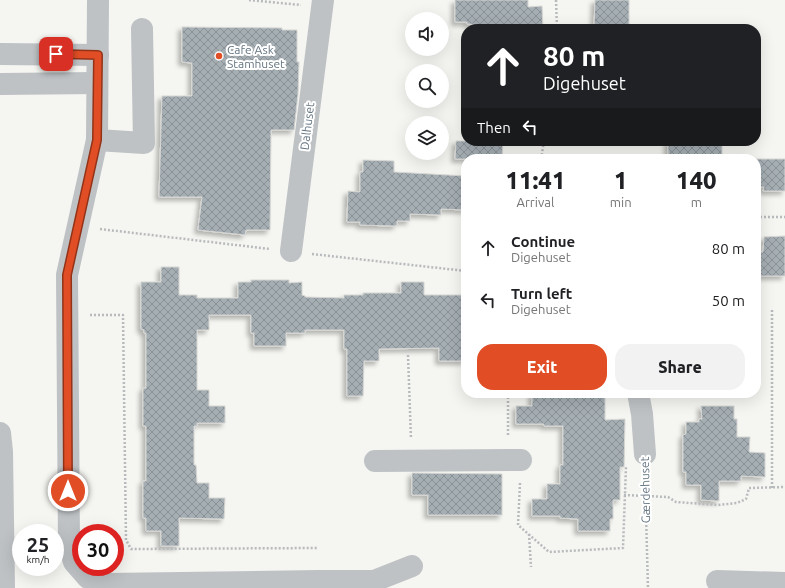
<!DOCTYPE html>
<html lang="en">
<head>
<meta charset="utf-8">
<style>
  :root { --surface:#fff; --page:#f2f2f2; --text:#202124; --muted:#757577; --accent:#e14e25 }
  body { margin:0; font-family:Ubuntu,sans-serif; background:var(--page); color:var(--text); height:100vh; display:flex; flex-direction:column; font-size:15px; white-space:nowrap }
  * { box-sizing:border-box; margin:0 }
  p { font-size:13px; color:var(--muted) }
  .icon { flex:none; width:22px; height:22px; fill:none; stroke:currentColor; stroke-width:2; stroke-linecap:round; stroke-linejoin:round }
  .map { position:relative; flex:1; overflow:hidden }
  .sheet { position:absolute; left:461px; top:154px; width:300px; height:244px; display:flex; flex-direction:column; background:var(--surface); border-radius:16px; box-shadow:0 4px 16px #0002 }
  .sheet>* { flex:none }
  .hud { position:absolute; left:461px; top:24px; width:300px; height:122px; border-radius:16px; box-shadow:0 4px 16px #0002; background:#202124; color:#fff; overflow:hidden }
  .buttons { position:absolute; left:405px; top:12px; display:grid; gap:8px }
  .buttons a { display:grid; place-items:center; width:44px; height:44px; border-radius:50%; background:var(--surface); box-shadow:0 4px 16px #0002; font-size:20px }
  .speed { position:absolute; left:12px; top:524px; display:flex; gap:8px; font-size:20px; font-weight:700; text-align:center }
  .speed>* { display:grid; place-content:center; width:52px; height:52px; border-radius:50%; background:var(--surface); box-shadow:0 4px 16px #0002; line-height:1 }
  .speed small { font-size:10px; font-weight:400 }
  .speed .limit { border:6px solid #d22; background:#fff; color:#111 }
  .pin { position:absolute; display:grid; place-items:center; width:34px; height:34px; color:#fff; margin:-17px; border-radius:8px; box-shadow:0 2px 6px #0006 }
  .me { position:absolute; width:44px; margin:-22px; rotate:0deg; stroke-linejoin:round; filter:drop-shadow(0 0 3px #0008) }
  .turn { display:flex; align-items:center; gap:14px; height:84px; padding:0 16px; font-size:18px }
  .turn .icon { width:52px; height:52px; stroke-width:2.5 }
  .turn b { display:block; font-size:28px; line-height:34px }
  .then { display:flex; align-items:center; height:38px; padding:0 16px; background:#0003; gap:8px; font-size:15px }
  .eta { display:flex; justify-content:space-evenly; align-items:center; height:68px; text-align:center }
  .eta b { font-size:24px; font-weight:800; line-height:28px }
  .primary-button { display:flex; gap:8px; margin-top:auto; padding:8px 16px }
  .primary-button a { flex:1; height:46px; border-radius:16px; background:var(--accent); color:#fff; font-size:16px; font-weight:800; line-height:46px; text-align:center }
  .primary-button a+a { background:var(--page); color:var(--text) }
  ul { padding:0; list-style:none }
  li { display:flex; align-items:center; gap:12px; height:52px; padding:0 16px }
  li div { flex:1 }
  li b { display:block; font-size:15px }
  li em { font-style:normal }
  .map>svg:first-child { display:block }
  .building { fill:url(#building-cross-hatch); stroke:#d6d6d4; filter:url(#shadow) }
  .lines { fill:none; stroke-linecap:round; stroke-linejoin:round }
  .path { stroke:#b8bbbd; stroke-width:2.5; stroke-dasharray:2 2; stroke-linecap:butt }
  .minor { stroke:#bec2c5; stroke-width:22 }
  .route-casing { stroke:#923318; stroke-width:10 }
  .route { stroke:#e14e25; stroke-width:7 }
  .poi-dot { fill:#e14e25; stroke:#fff; stroke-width:1.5 }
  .labels { text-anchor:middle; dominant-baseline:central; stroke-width:4; stroke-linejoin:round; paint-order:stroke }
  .poi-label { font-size:12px; fill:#647582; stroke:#fff; text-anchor:start }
  .street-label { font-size:12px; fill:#647582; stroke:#fff }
</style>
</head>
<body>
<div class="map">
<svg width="785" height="588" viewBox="0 0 785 588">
  <defs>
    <pattern id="building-cross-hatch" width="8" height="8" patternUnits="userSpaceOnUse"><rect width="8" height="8" fill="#a5aeb3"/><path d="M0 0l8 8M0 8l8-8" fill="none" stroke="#8a9297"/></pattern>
    <filter id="shadow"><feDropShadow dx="-3.5" dy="3.5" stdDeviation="2" flood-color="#0004"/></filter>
  </defs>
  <rect width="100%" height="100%" fill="#f5f5f1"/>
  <g class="building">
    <polygon points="455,0 528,0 528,7 542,6 543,29 488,29 488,25 467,24 467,22 455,22"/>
    <polygon points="595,0 629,0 629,25 612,25 612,29 594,29"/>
    <polygon points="182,27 282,28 282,30 297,30 297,62 299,62 298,94 294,130 271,130 270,230 246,230 245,235 198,230 202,197 159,197 162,96 192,96 192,63 182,62"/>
    <polygon points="456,141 503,141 502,159 455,159"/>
    <polygon points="668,141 722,142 722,159 668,159"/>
    <polygon points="756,159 785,159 785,191 763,191 764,187 756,187"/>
    <polygon points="363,160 394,161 394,172 466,176 466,210 441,209 441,215 410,214 410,221 397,221 397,225 394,226 360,225 360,222 347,222 348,191 360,192 360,172 363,172"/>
    <polygon points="785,236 785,276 756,276 756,252 763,252 764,237"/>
    <polygon points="161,267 179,267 179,295 197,295 197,298 238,298 238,282 251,282 251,280 289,280 289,283 302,282 302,295 305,296 305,297 344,298 344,295 363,295 363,293 401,293 401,282 424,282 424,295 466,295 466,361 439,361 439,348 379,349 379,361 364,361 363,396 347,396 347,349 344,349 344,330 305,330 305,333 286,333 286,346 254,346 254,333 251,333 251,315 209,315 209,330 197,330 197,390 209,390 209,406 225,406 225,423 197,423 197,426 194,426 194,465 196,465 197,483 209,483 209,498 225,498 224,519 179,518 179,546 161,546 161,531 146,531 146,518 143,518 143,481 146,481 146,426 143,426 143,388 146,388 146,333 144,333 144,330 141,329 141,282 161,282"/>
    <polygon points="532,393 605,393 605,420 625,419 624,467 620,467 620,500 613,500 613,519 610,519 610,531 578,531 578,519 560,518 560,516 532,516 532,499 547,499 547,484 560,484 560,465 563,465 563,426 544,426 544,424 516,424 516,406 532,406"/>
    <polygon points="701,406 734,406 734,419 737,419 737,437 750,437 749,452 765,453 765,477 741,476 741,481 719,481 719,501 701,500 701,485 686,485 686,472 683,472 683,435 686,434 686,422 699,422 699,419 702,419"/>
    <polygon points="412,473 502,474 502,515 428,515 428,495 412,495"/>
  </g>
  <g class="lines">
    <g class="path">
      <polyline points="249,0 301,5"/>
      <polyline points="556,0 557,29"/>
      <polyline points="541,159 544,141"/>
      <polyline points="756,217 785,217"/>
      <polyline points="100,229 270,249"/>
      <polyline points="312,254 466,271"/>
      <polyline points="90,315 123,315 126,540 131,549 317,548"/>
      <polyline points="408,355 411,439"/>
      <polyline points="508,393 508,437"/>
      <polyline points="645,477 648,588"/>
      <polyline points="520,483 518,525 549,552 623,548 626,466"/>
      <polyline points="772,488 772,310"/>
      <polyline points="624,495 668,497 676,502 718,505 737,503 746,499 749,488 785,487"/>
      <polyline points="529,534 531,567"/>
    </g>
    <g class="minor">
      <polyline points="98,0 97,140 67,275 69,545 74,562 88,578 107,584 318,581 374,581 412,566"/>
      <polyline points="0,54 98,55"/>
      <polyline points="0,84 97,83"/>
      <polyline points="97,140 144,143 142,29"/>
      <polyline points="291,251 323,0"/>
      <polyline points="638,393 642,414 645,454"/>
      <polyline points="0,433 2,452 4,588"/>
      <polyline points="375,461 521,460"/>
      <polyline points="717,581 785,583"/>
    </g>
  </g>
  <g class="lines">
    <g class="route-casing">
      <polyline id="route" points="56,54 98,55 97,140 67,275 68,491"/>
    </g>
    <use href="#route" class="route"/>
  </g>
  <circle class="poi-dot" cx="219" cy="56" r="4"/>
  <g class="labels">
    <g class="poi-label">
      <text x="227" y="49">Cafe Ask<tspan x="227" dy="14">Stamhuset</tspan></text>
    </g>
    <g class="street-label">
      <text transform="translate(307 126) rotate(-83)">Dalhuset</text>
      <text transform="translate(645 490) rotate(-91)">Gærdehuset</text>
    </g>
  </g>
</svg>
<div class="buttons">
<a><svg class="icon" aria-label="sound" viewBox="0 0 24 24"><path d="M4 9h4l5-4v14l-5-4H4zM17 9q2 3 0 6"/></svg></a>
<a><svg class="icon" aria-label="search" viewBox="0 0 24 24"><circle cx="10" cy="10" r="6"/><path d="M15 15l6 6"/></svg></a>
<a><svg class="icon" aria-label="layers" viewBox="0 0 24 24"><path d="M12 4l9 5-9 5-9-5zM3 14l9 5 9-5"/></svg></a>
</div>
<div class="speed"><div>25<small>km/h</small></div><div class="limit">30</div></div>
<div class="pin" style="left:56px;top:54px;background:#d93025"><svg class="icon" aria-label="arrive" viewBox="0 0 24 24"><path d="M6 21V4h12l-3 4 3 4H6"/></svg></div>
<svg class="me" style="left:68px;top:491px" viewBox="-20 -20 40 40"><circle r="17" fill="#e14e25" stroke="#fff" stroke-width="3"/><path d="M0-11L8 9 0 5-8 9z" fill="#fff"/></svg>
<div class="hud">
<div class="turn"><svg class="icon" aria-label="ahead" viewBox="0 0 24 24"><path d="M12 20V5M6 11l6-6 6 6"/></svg><div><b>80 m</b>Digehuset</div></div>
<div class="then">Then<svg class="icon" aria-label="left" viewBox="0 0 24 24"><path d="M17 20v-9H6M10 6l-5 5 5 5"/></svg></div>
</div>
<section class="sheet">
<div class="eta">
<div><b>11:41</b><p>Arrival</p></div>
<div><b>1</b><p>min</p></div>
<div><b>140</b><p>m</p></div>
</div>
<ul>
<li><svg class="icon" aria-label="ahead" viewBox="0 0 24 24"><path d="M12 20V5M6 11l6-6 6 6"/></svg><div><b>Continue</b><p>Digehuset</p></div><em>80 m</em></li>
<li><svg class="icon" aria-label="left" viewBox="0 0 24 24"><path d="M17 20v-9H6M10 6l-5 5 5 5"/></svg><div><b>Turn left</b><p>Digehuset</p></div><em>50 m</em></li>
</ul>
<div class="primary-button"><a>Exit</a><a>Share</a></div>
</section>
</div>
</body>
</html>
